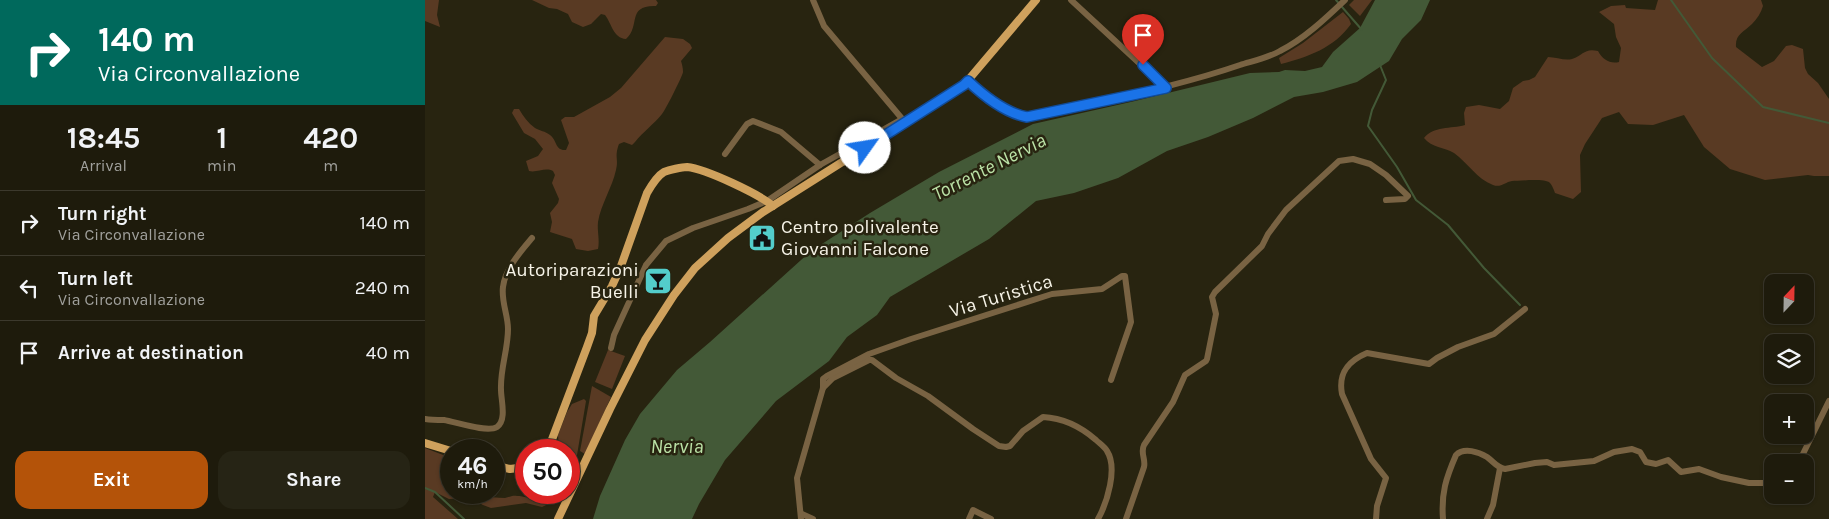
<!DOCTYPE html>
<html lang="en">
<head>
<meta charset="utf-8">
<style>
  :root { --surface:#1e1b0c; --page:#262415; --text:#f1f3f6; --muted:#a1a19d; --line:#3c392d; --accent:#b45309 }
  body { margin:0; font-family:Karla,sans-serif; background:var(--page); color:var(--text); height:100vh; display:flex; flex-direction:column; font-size:19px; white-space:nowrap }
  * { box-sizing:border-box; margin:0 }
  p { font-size:16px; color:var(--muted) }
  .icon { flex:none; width:28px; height:28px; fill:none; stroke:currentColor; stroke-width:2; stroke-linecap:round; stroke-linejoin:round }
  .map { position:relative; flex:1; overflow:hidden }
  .side { display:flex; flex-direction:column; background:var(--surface); width:425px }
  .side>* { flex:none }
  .banner { background:#00695c; color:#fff; overflow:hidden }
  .needle { width:32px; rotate:22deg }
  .buttons { position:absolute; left:1339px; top:274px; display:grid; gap:10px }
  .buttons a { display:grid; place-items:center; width:50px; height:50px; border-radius:10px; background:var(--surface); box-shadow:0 1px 4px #0004,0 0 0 1px var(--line); font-size:25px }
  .speed { position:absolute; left:15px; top:439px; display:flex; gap:10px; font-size:25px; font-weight:700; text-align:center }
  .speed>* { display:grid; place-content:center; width:65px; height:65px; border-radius:50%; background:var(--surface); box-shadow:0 1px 4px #0004,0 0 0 1px var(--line); line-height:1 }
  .speed small { font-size:12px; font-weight:400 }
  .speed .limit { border:8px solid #d22; background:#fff; color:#111 }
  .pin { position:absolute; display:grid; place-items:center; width:42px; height:42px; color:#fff; margin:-51px -21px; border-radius:50% 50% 50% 0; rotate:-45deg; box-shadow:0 0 5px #0007 }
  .pin .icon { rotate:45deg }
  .me { position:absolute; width:55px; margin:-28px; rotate:58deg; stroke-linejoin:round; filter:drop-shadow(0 0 4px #0008) }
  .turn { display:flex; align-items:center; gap:18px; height:105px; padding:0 15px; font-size:22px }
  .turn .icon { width:65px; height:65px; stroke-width:2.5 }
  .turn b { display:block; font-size:35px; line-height:42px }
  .eta { display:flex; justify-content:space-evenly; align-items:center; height:85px; text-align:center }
  .eta b { font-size:30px; font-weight:700; line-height:35px }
  .button { display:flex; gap:10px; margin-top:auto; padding:10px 15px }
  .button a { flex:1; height:58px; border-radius:15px; background:var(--accent); color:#fff; font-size:20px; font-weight:700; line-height:58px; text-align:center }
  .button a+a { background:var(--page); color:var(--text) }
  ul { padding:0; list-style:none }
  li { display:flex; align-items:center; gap:15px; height:65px; padding:0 15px; border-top:1px solid var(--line) }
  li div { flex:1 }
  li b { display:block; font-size:19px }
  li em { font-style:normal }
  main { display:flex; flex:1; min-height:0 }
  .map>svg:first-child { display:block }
  .green { fill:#593a23 }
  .water { fill:#435937 }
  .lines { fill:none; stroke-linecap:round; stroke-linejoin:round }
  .stream { stroke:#435937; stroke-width:2 }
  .minor { stroke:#796343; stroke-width:6 }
  .major { stroke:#cfa15d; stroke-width:8 }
  .route-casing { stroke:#114b97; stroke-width:12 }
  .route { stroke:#1a73e8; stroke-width:9 }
  .labels { text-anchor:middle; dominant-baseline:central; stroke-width:5; stroke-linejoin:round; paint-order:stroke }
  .poi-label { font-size:19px; fill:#f6f3e7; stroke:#282410; text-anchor:start }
  .street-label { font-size:19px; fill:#f6f3e7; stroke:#282410 }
  .water-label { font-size:20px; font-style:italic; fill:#bbe2a6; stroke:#282410 }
</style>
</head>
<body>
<main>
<section class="side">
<div class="banner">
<div class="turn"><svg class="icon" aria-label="right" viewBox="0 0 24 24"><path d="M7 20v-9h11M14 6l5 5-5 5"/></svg><div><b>140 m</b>Via Circonvallazione</div></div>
</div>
<div class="eta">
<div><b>18:45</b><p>Arrival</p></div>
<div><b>1</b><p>min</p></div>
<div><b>420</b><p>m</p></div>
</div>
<ul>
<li><svg class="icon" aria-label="right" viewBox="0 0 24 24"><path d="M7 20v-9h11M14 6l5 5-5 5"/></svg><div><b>Turn right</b><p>Via Circonvallazione</p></div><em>140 m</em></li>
<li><svg class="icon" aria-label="left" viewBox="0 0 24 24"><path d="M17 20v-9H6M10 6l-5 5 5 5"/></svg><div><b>Turn left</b><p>Via Circonvallazione</p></div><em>240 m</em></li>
<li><svg class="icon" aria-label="arrive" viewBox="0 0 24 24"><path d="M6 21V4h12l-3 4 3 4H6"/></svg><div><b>Arrive at destination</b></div><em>40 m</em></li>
</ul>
<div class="button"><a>Exit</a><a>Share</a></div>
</section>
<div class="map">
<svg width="1404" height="519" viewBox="0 0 1404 519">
  <rect width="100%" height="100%" fill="#282410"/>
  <g class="green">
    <polygon points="0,0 14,0 12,15 15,27 0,21"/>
    <path d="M107,0H231L233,3L231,6C201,5 216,26 201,39C188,38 187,24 180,15L176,14L166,24L158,27L147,22L143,14L132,9L124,8Z"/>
    <polygon points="929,0 947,0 935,16 924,5"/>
    <path d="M1233,0H1336L1338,6C1336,13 1332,19 1327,24C1319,32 1310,34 1311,47L1337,67L1349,61L1361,46L1367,45L1378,49L1380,68L1383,74L1393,83L1404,99V176H1389L1383,175L1340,180L1305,169L1279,147L1259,115L1228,125L1203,124L1194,112L1177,118L1160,144L1155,155L1156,192L1148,199L1130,193C1129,190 1127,185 1125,183C1120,178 1094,181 1087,181C1080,182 1076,188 1068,185C1052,179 1043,163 1029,153C1019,147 1007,148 999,138C1008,126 1026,129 1040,125L1039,113L1041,107L1054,105L1075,109L1084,101L1088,88L1098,81L1104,80L1110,77L1123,57C1131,57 1140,61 1147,59C1159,55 1159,48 1173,51C1178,60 1185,64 1194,62L1196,48L1191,37L1189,24L1174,12L1186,6L1200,5L1201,8L1230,10Z"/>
    <path d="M918,12L924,19L926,24C909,48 883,57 856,64L854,58L878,43Z"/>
    <path d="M240,37L258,39L265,44L267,48L256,61C257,64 258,68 258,72C258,75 240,111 237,114C229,124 218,132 210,142L207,145L199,142L194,144C189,157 194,159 191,170C187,188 176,204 173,222C172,231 175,240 173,249L163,251L151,249L147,239L125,232L127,222L125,213L133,203L134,199L127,183L130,175L128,171C120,167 112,173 104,171L101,161L113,156L118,149L110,139L99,133L87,113L89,109H94C98,116 103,123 110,128C115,131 120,131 125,135C132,140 130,151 141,150L144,143L136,120L140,117H149L185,97L196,88Z"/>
    <polygon points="183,350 200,356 187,389 170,382"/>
    <polygon points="167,386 186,397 160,454 155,451"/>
    <polygon points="159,399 161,401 152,455 144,481 144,450 134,450 133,435 142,412 147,404"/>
    <path d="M0,448L26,458V492L55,493L56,494C64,497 72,498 80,498C84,497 88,495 92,496C104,496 112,504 121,493H138L136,498L117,507L101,503L66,508L58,505L45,498L24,499L10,492L8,497L33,519H0Z"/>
  </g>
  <polygon class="water" points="950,0 1005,0 996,20 977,39 964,61 932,82 898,92 869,97 828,118 783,137 742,151 693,178 649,193 611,201 564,239 465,297 452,315 422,337 404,361 351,401 300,460 274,504 267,519 168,519 175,496 200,440 215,414 252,370 285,342 386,251 445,213 514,172 608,124 710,101 825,73 854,72 860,70 880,71 897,67 908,52 935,28"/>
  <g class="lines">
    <g class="stream">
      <polyline points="911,0 937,30"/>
      <polyline points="1246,0 1287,58 1338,107 1404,123"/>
      <polyline points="955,65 961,80 947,110 943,126 972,167 991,200 1023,225 1059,268 1095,305"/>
      <polyline points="0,488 10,492 39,519"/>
    </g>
    <g class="minor">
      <polyline points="388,0 399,26 479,121"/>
      <polyline points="646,0 741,88"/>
      <path d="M543,81C560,96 585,119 609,117C678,100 748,88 815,65C828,61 843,58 855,51C879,39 901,18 920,0"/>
      <polyline points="300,154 322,124 328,121 356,132 395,165"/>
      <polyline points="186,348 189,335 221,265 241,241 268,228 323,209 342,201 395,165 477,119"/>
      <path d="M398,388L408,378L444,360H447L471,378L503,396L548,429L574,446L581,447L585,446L598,431L618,417C639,418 655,426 671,440C674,443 680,447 682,451C693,468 682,503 673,519"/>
      <path d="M0,419C6,420 13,420 19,420C31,422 62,433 72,427C82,420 76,400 76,390C75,369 83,350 83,329C83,315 76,301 78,287C80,269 96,251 107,238"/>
      <polyline points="1374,462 1404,401"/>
      <polyline points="377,514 388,519"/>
      <polyline points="376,519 372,478 398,388 398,379 402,376 444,354 486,339 627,294 677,289 697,276 700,276 706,322 686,380"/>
      <polyline points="544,519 548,510 566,519"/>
      <path d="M701,519L719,467C721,459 715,453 719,445L748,402L760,375L781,361L782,359L791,314L787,297L790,292L837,246L843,234L861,210L914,161L928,159L945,164L961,175L983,196L980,199L961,200"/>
      <path d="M951,519L952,506L961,478L946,459L917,394C913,373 923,361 942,353L1004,364L1012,358L1033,347L1069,334L1100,309"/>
      <path d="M1018,519C1016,493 1021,478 1031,455C1039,447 1054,452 1062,457C1069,462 1072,468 1080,469L1110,463L1122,462L1129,465L1169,461L1189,452L1207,449L1215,452L1221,462L1231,464L1243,460L1256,472L1274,469L1296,477L1324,483H1340L1348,481"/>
      <polyline points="1062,519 1068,505 1075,468"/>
    </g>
    <g class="major">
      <polyline points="0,443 26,451"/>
      <path d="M123,450L162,347L167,333L169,316L187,286L196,266L222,193C226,186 232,176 239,172C244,170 257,167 262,167C281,169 334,194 348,206"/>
      <polyline points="69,465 85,469 101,467"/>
      <polyline points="133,519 185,409 220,340 249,295 270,268 303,238 338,212 539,85 611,0"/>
    </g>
  </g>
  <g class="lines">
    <g class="route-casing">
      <path id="route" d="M440,148L539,85L543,81C559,96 580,113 602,117L741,88L718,65"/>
    </g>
    <use href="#route" class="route"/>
  </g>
  <defs>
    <g id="civic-square" transform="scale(1.4375)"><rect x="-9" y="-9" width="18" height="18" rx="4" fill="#53cdcb" stroke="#282410"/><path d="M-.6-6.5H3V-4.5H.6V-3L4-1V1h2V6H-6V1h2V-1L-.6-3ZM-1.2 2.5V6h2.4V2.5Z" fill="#111"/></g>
    <g id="bar-square" transform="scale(1.4375)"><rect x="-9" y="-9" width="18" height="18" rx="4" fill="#53cdcb" stroke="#282410"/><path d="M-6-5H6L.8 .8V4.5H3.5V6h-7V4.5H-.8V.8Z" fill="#111"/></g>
  </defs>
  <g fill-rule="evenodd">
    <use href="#civic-square" x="337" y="238"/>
    <use href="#bar-square" x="233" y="281"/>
  </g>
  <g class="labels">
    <g class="poi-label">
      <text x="356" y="227">Centro polivalente<tspan x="356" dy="22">Giovanni Falcone</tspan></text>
      <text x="214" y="270" text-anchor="end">Autoriparazioni<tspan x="214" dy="22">Buelli</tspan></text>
    </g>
    <g class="street-label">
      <text transform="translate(576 296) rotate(-17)">Via Turistica</text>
    </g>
    <g class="water-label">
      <text transform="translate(564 167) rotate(-27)">Torrente Nervia</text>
      <text x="252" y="446">Nervia</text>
    </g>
  </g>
</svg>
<div class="buttons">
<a><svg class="needle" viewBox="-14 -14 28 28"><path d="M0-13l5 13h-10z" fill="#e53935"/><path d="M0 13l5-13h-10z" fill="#a1a19d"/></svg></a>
<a><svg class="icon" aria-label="layers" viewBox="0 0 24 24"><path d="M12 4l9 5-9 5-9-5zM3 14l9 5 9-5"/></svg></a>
<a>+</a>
<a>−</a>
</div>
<div class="speed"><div>46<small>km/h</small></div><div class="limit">50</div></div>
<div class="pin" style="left:718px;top:65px;background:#d93025"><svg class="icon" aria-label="arrive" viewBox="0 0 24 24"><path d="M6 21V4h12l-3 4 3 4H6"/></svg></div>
<svg class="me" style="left:440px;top:148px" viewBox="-20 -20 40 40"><circle r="19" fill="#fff"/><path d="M0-13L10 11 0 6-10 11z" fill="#1a73e8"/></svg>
</div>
</main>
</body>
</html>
